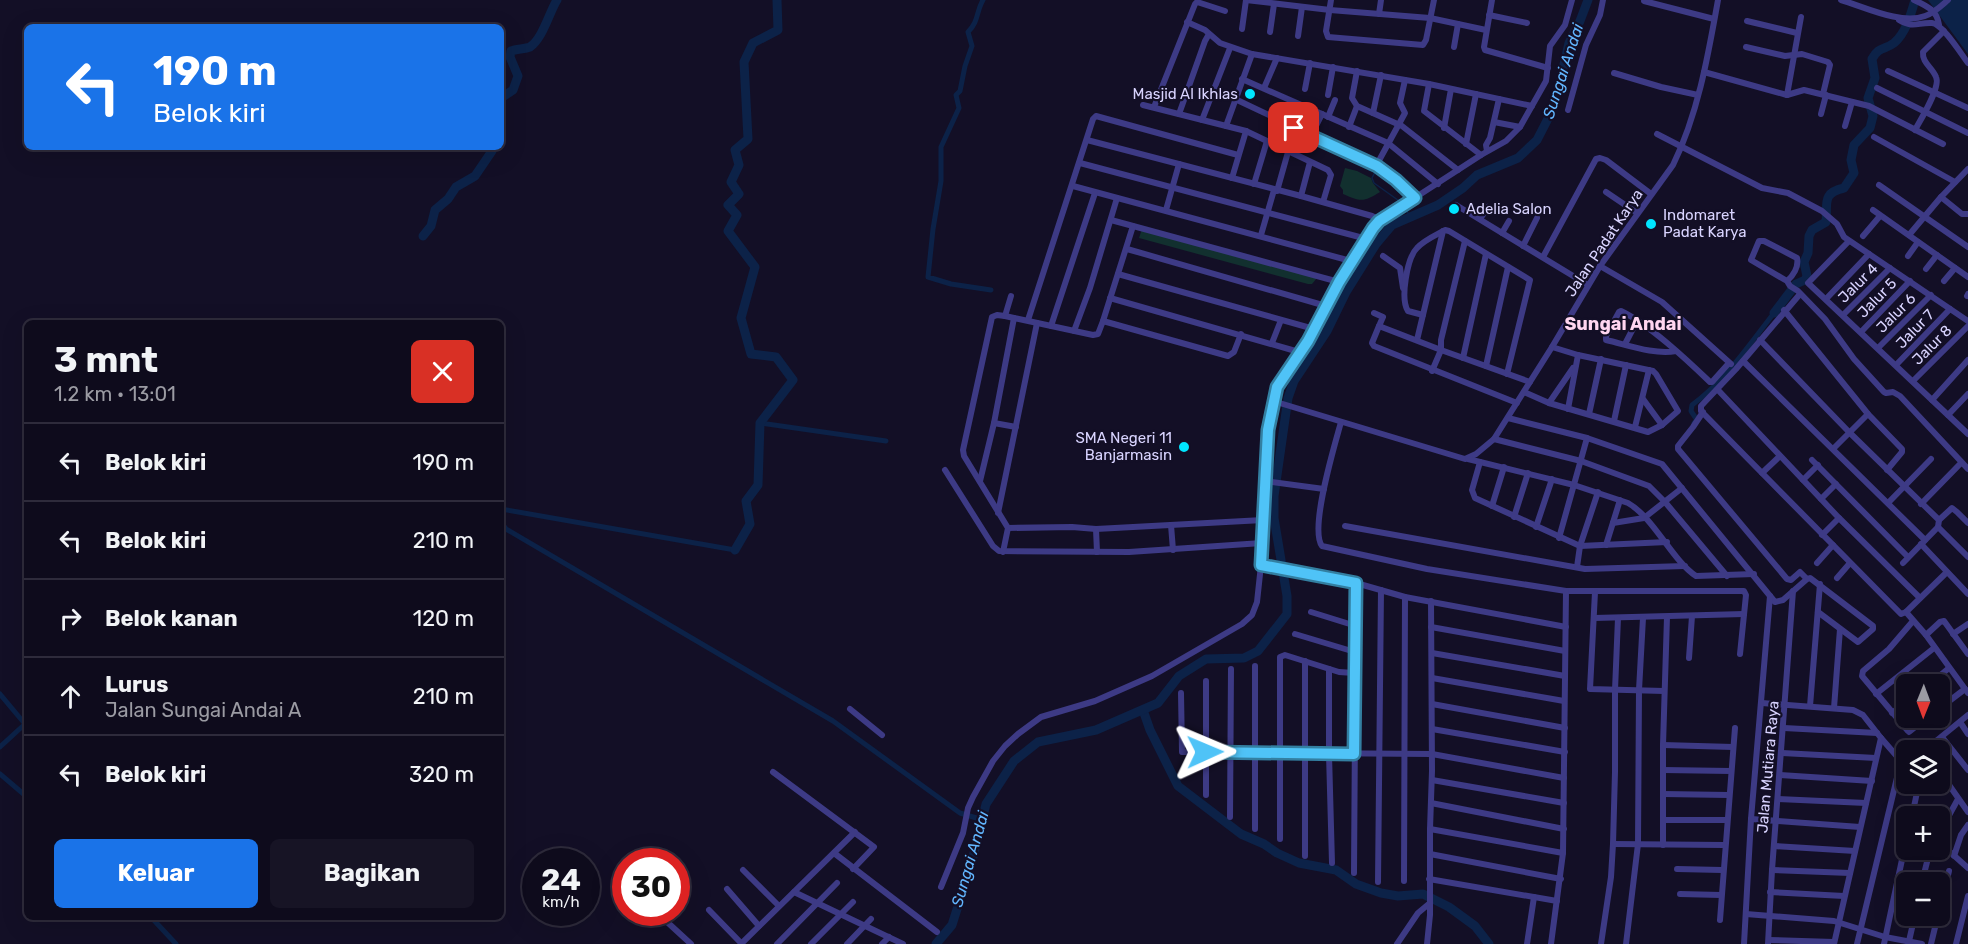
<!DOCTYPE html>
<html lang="id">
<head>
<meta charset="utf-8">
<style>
  :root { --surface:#0e0b1c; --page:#171425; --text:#f1f3f6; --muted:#9b9ba3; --line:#2e2b3b; --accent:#1a73e8 }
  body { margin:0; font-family:Rubik,sans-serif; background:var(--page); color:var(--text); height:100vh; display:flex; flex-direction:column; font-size:22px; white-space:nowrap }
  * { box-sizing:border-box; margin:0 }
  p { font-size:20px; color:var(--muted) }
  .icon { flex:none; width:33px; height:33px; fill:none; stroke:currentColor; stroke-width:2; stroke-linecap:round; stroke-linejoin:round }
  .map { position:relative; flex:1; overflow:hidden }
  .side { position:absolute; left:24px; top:320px; width:480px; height:600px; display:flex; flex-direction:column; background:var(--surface); border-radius:9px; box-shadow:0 6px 24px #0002,0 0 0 2px var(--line) }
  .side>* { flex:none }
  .banner { position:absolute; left:24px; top:24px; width:480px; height:126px; border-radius:9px; box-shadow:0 6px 24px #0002,0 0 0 2px var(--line); background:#1a73e8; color:#fff; overflow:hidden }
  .needle { width:39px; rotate:181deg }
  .tools { position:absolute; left:1896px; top:674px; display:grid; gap:12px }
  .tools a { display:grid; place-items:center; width:54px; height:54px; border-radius:9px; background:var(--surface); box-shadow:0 6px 24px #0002,0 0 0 2px var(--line); font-size:30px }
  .speed { position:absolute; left:522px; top:848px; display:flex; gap:12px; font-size:30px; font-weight:700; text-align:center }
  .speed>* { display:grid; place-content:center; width:78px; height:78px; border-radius:50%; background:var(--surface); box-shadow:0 6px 24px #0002,0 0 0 2px var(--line); line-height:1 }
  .speed small { font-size:15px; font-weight:400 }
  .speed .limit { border:9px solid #d22; background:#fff; color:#111 }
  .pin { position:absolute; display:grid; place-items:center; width:51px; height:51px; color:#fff; margin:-26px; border-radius:12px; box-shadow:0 3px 9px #0006 }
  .me { position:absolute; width:66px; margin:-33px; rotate:89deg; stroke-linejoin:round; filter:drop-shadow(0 0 4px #0008) }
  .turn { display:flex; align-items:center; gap:21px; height:126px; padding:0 30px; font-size:27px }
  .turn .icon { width:78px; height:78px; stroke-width:2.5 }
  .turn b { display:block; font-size:42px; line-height:51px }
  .round { display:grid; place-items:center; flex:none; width:63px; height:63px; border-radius:9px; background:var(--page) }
  .headline { display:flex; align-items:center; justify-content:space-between; height:102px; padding:0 30px }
  h1 { font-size:36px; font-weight:700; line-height:45px }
  .primary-button { display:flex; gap:12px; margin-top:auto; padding:12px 30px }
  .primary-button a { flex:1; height:69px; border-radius:9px; background:var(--accent); color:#fff; font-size:24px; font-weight:700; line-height:69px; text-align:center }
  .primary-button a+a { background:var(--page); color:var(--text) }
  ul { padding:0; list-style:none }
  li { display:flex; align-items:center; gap:18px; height:78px; padding:0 30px; border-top:2px solid var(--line) }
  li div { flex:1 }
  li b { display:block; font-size:22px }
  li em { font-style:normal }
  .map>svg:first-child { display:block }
  .green { fill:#12302f }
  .water { fill:#0c2248 }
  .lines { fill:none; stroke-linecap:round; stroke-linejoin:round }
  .stream { stroke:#0c2248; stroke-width:1.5 }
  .canal { stroke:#0c2248; stroke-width:5 }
  .river { stroke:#0c2248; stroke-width:9 }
  .minor { stroke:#3d3a85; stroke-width:6 }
  .route-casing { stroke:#337fa1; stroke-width:15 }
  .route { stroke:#4fc3f7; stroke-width:10 }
  .poi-dot { fill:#00e5ff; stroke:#130f26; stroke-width:2 }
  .labels { text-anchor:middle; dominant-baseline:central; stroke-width:4.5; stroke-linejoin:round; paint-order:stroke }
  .poi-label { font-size:15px; fill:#d9d4ff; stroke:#130f26; text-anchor:end }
  .street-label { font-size:15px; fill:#d9d4ff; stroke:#130f26 }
  .water-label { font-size:16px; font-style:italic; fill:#62b6ff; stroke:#130f26 }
  .quarter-label { font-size:18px; font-weight:bold; fill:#ffd6f0; stroke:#130f26 }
</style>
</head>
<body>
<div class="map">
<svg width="1968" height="944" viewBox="0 0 1968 944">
  <rect width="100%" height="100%" fill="#130f26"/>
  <g class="green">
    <path d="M1345,168L1357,171L1371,178L1373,183L1380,192C1364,202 1361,202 1343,194V190L1340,186Z"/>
    <polygon points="1142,229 1317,278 1312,284 1308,284 1139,238"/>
  </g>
  <polygon class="water" points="1928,0 1968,0 1968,54"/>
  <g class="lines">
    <g class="stream">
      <polyline points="1376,170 1372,178 1374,183 1402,203"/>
      <polyline points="1404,207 1410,216"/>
    </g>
    <g class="canal">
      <path d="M983,0C976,12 979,21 968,32L972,46L965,66L960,91L956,95L959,108L941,147V181L933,229L928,277L951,284L991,290"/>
      <polyline points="760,423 886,441"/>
      <path d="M1694,423L1697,420L1691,411L1692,405C1725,381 1749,345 1774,313"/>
      <polyline points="501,509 735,550"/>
      <polyline points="501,522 506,529 833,721 960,813 983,820"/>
      <polyline points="0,694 25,724 0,747"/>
      <polyline points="0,774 27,797"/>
      <polyline points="150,916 176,944"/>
    </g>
    <g class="river">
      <path d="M501,98L513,90L518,76L510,57L511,51C516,49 525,49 530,47C543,38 549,13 557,0"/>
      <polyline points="423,236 431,226 435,210 448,199 456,187 475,176 492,151 493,147"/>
      <path d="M1774,313L1796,284L1805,280L1807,276L1804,262L1808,253L1809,236L1812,230L1826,222C1828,204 1821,193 1844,188L1854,173L1851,160L1854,145L1870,128L1873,116L1868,98L1875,78L1872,59C1879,46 1885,50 1894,43C1906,33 1911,14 1915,0"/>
      <polyline points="735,550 750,524 746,501 758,485 760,423 793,380 776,357 751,354 741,318 755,267 728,231 737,215 728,205 739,194 731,182 739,165 735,150 748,139 744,62 753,43 778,30 777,0"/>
      <polyline points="1143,710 1150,730 1178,786 1241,834 1264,844 1277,853 1299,863 1336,870 1356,884 1381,893 1398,896 1423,894 1449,907 1475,926 1489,944"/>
      <polyline points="936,944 952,925 971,865 986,804 1014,761 1038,742 1096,730 1158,703 1179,676 1206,659 1244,658 1258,651 1287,614 1287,596 1274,518 1274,496 1288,398 1294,381 1327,331 1346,292 1376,244 1392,225 1438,205 1463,188 1477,175 1518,158 1537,140 1554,107 1569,43 1580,21 1588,0"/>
    </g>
    <g class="minor">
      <polyline points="1246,0 1330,10 1430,18 1486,30"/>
      <polyline points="1331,0 1326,31 1328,37 1423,45 1426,40 1434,0"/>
      <polyline points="1492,0 1484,47 1485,50 1548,68"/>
      <path d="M1841,0C1865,7 1901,25 1925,16C1934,13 1941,6 1948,0"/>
      <path d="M1914,0C1927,6 1937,10 1939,25"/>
      <polyline points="1644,1 1714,19"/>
      <polyline points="1379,14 1381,0"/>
      <polyline points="1489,15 1527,23"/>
      <path d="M1899,20C1914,29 1918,22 1932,23C1943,24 1961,54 1968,63"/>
      <polyline points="1747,21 1797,33"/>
      <polyline points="1187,22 1205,30 1220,43 1252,54 1429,84 1532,106"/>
      <polyline points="1242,29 1246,0"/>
      <polyline points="1270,32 1274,4"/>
      <polyline points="1298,36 1302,7"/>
      <polyline points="1454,47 1458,24"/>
      <polyline points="1746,47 1785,56 1802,54 1828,62 1830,65 1823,94"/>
      <polyline points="1357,71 1352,98 1357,106 1402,126 1458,170"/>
      <polyline points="1888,71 1968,108"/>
      <polyline points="1704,72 1787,95 1804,90 1869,106 1943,144"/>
      <polyline points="1614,73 1661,87 1698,95"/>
      <polyline points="1242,79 1388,143 1438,184"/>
      <polyline points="1429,84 1424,111 1481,155"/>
      <polyline points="1264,88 1277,58"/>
      <polyline points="1877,88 1968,133"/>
      <polyline points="1305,89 1310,63"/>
      <polyline points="1328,95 1333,67"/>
      <polyline points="1787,95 1801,17"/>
      <polyline points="1235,99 1377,166 1396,181 1415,198"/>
      <polyline points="1143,105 1246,131 1328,170 1331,175 1323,202"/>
      <polyline points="1154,107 1195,4 1197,2 1225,11"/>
      <polyline points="1568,110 1586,45 1600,15 1603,0"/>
      <polyline points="1373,113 1381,75"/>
      <polyline points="1179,114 1205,41 1209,34"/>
      <polyline points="1821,114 1826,95"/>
      <polyline points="1328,117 1335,100"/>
      <polyline points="1202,120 1230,48"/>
      <polyline points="1494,122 1520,127"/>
      <polyline points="1226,126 1252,54"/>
      <polyline points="1845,126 1852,102"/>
      <polyline points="1349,127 1357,106"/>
      <polyline points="1444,128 1451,89"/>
      <path d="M1915,130C1921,119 1941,87 1936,77C1932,67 1922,63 1923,52L1944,31"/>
      <polyline points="1657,134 1762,188 1788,193 1822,211 1837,224 1844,237 1968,321"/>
      <polyline points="1311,136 1322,114"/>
      <polyline points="1874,137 1955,182"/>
      <polyline points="1087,140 1301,196 1372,216 1380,220"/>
      <polyline points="1466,144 1476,94"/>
      <polyline points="1487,151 1486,145 1490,138 1499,99"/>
      <polyline points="1080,163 1367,239"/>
      <polyline points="1376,166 1405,113 1400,103 1405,80"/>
      <polyline points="1232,178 1246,131"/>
      <polyline points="1254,184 1267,141"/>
      <polyline points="1879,185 1968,247"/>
      <polyline points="1073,186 1351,261"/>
      <polyline points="1277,191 1288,152"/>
      <polyline points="1606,192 1637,213"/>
      <polyline points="1301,196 1310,162"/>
      <polyline points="1941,197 1968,169"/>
      <polyline points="1456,205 1588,285"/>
      <polyline points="1166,210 1179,164"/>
      <polyline points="1873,210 1968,277"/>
      <polyline points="1480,219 1488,207"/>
      <polyline points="1111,220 1339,282"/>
      <polyline points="1502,233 1509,221"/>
      <polyline points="1261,235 1274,190"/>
      <polyline points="1909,235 1941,197 1962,214 1968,214"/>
      <polyline points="1863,236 1880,216"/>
      <polyline points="1849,241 1808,283 1968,434"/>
      <polyline points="1523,246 1537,218"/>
      <polyline points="1127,249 1326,306"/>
      <polyline points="1383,256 1400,268 1403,288"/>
      <polyline points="1908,256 1918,242"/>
      <polyline points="1543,257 1596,159 1600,158 1606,160 1651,194"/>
      <polyline points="1600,266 1662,302 1731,364"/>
      <polyline points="1926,269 1937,255"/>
      <polyline points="1118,274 1314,329"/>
      <path d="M1787,281C1793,276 1799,267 1797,258L1764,241H1759L1751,260L1787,281L1790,286L1798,291L1825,319L1854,359L1884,392L1886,393L1893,392L1900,396L1968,469"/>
      <polyline points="1944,281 1955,268"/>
      <polyline points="1800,294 1736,369 1701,406 1701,411 1901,614 1906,612 1947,572"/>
      <polyline points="1967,296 1968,294"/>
      <polyline points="1110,298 1299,352"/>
      <polyline points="1826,299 1869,254"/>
      <polyline points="1784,310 1868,414 1902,449 1902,452 1887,470"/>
      <polyline points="1374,313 1383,317 1379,326 1441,350 1530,382"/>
      <path d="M1423,315L1408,311C1400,299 1407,258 1417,248C1424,240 1436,235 1445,230L1449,231L1530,280L1507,374"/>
      <polyline points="1843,315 1890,268"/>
      <polyline points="1005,316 1011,296"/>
      <polyline points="1028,320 1093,119 1096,116 1238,155"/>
      <polyline points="1103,321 1228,356 1234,352 1241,334"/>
      <polyline points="1051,326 1095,193"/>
      <polyline points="1379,326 1372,343 1374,346 1517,403"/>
      <polyline points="1074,331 1090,288 1117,198"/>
      <polyline points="1861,332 1910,281"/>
      <polyline points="1417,340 1443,231"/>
      <polyline points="1760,340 1849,432 1939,520 1938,527 1903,563"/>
      <polyline points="1272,343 1281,320"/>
      <polyline points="1625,344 1637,321"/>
      <polyline points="1878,348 1931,295"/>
      <path d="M1676,351C1654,355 1628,345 1606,340V336L1619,312L1621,311C1650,325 1687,360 1710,382H1712L1729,363"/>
      <polyline points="1463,358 1486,254"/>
      <polyline points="1743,361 1925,540"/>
      <polyline points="1896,365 1950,309"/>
      <polyline points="1486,366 1508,267"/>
      <polyline points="1432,371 1441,350 1441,340 1465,241"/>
      <polyline points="1913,381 1968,326"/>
      <polyline points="1718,390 1839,518 1920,598"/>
      <polyline points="1524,392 1549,403 1648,432 1662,425 1678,411 1656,374 1653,371 1578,355 1552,347"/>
      <polyline points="1643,399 1662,425"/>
      <polyline points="1932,400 1968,360"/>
      <path d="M1273,401L1465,459L1476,454L1494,439L1552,347L1600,266L1673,165C1698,114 1708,56 1718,0"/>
      <polyline points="1549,403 1573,368"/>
      <polyline points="1568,409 1578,355"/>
      <polyline points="1703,412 1693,427 1678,446 1678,449 1787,579 1791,580 1800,572 1807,579"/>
      <polyline points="1589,414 1601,359"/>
      <polyline points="1948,415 1968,394"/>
      <polyline points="1508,418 1587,438 1662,464 1775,602 1783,600 1807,579 1810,578 1873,626 1873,629 1858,642 1818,612"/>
      <polyline points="1614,421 1626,365"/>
      <path d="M1341,422C1335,444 1309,529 1322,546L1427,569L1566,591H1744L1746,595L1740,654"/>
      <polyline points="994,423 1016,427"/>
      <polyline points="1635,427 1649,370"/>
      <polyline points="1494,439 1581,461 1649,486 1665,502 1727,576"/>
      <polyline points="1833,449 1868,414"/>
      <path d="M1468,459L1574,485L1628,503C1654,518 1672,560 1696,576L1754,574"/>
      <polyline points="1812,460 1908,557"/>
      <polyline points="1480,462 1472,490 1475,498 1580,546 1667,542"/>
      <polyline points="945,470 993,546 999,551 1129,552 1262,543"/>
      <polyline points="1762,473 1780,456"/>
      <polyline points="1803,480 1818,465"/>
      <polyline points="980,481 994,423 1014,318"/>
      <polyline points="1264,481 1324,489"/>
      <polyline points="1821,499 1836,484"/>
      <polyline points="1888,503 1931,459"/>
      <polyline points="1921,504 1961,463"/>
      <polyline points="1492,506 1504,467"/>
      <polyline points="998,513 1037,323"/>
      <polyline points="1514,517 1528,473"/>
      <polyline points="1939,520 1952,508 1957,512 1968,523"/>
      <polyline points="1613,523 1644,518 1682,488"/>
      <polyline points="1171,525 1173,550"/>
      <polyline points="1345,526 1585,569 1685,566"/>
      <polyline points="1536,527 1552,479"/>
      <polyline points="1938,527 1968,557"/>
      <polyline points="1008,528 1072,527 1096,529 1263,520"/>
      <polyline points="1096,529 1097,552"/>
      <polyline points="1822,535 1839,518"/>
      <polyline points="1559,538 1587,438"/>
      <polyline points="1921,544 1968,594"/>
      <polyline points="1606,545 1620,500"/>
      <polyline points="1003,552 1008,528 964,456 963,450 992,317 997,315 1005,316 1093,335 1098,334 1103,321 1133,226"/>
      <polyline points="1817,563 1833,545"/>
      <polyline points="1261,565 1356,583 1405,597 1566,627"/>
      <polyline points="1577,567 1580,546 1598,492"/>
      <polyline points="1837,578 1850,563"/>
      <polyline points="1595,592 1590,689 1664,691"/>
      <polyline points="1311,612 1356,626"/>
      <polyline points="1906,612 1926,635 1968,693"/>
      <polyline points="1594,618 1744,614"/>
      <polyline points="1913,621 1889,649 1863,671 1862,676 1908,731 1909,732 1928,717"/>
      <polyline points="1431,627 1565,651"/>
      <polyline points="1295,634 1355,652"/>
      <polyline points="1953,634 1968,624"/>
      <polyline points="1926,635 1940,622 1944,621 1968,654"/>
      <polyline points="1432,653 1565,676"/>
      <polyline points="1689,658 1692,616"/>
      <polyline points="1329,669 1329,754 1332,863"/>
      <polyline points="1432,678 1564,701"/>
      <polyline points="1206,681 1206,795"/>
      <polyline points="1930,684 1949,668"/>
      <polyline points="1181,693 1182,752 1432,754 1564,778"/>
      <polyline points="1876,694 1934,648"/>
      <polyline points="1762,703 1853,710 1863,715 1881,738 1834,944"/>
      <polyline points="1432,704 1565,728"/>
      <polyline points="1810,706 1820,584"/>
      <polyline points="1834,708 1840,629"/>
      <polyline points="1940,708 1965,689"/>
      <polyline points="850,709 882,735"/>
      <polyline points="1892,713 1906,702"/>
      <polyline points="1960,722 1968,734"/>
      <polyline points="1784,728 1877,733"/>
      <polyline points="1432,729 1565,752"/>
      <polyline points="1942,737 1968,770"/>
      <polyline points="1881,738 1901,761 1906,763"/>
      <polyline points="1663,745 1733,747"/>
      <polyline points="1925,750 1968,715"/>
      <polyline points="1782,753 1876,758"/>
      <polyline points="1663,770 1731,771"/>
      <polyline points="773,772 874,847 853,869"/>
      <polyline points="1940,772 1968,812"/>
      <polyline points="1780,775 1872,781"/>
      <polyline points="1432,780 1564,803"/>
      <polyline points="1663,794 1729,795"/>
      <polyline points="1778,799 1866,803"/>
      <polyline points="1958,799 1947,819 1940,843 1968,868"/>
      <polyline points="1431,803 1564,829"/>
      <polyline points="1912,816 1919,783"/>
      <polyline points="1230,817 1231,669"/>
      <polyline points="1751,819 1860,827"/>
      <polyline points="1663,820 1726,820"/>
      <polyline points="1255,829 1255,666"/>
      <polyline points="1430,829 1563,853"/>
      <polyline points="1280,839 1280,657 1285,655 1339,672 1354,673"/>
      <polyline points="1613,844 1724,845"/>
      <polyline points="1663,845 1663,745 1667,617"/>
      <polyline points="1774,846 1855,851"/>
      <polyline points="834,853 937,932"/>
      <polyline points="1430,854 1561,879"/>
      <polyline points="1305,856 1305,661"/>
      <polyline points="1954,856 1961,835 1968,825"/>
      <polyline points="1677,869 1722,870"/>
      <polyline points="743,870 779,906"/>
      <polyline points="1772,870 1850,873"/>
      <polyline points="1354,873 1356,583"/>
      <polyline points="1429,879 1557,901"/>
      <polyline points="1404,881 1405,597"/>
      <polyline points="1378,882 1381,590"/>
      <polyline points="1922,882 1929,854"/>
      <polyline points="941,887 963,833 968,808 973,797 993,761 1005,746 1018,734 1041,717 1095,701 1152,676 1242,624 1252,615 1257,602 1261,565 1268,430 1275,393 1282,377 1308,341 1339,282 1379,221 1481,155 1506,141 1520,127 1546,81 1550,46 1565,25 1572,0"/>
      <polyline points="727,889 759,926"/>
      <polyline points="794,892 903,944"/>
      <polyline points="1770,892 1844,896"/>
      <polyline points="1680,894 1721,895"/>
      <polyline points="1940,909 1949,871"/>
      <polyline points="709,910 741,943"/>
      <polyline points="1746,914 1834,921 1885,937 1922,944"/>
      <polyline points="1720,920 1735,728"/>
      <polyline points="666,921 691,944"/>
      <polyline points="1769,940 1834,942"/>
      <polyline points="1909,941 1915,915"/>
      <polyline points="741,944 855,832"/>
      <polyline points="777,944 837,883"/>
      <polyline points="811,944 853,902"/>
      <polyline points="847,944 871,919"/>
      <polyline points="882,944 889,937"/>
      <polyline points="1397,944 1418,913 1430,903"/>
      <polyline points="1427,944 1430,915 1430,829 1432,771 1431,601"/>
      <polyline points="1527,944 1534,897"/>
      <polyline points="1551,944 1563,853 1566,591"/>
      <polyline points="1601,944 1611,877 1613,844 1615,772 1615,690 1618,618"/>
      <polyline points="1626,944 1638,844 1639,690 1643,618"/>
      <polyline points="1744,944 1751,819 1770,596"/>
      <polyline points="1768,944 1772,870 1793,591"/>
      <polyline points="1857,944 1901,761"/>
      <polyline points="1884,944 1906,841"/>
      <polyline points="1931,944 1938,915"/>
      <polyline points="1956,944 1968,896"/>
    </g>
  </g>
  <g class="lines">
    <g class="route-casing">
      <polyline id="route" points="1205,752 1354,754 1356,583 1261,565 1268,430 1277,387 1308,341 1339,282 1373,228 1379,221 1415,198 1396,180 1377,166 1294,128"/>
    </g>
    <use href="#route" class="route"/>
  </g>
  <g class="poi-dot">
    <circle cx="1250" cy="94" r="6"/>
    <circle cx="1454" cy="209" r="6"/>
    <circle cx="1651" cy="224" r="6"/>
    <circle cx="1184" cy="447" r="6"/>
  </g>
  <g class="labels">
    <g class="poi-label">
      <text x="1238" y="94">Masjid Al Ikhlas</text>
      <text x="1466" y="209" text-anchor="start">Adelia Salon</text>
      <text x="1663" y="215" text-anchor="start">Indomaret<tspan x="1663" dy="17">Padat Karya</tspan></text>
      <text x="1172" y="438">SMA Negeri 11<tspan x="1172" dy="17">Banjarmasin</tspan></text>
    </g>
    <g class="street-label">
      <text transform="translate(1604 243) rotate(-56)">Jalan Padat Karya</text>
      <text transform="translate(1858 283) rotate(-45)">Jalur 4</text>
      <text transform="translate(1877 298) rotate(-46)">Jalur 5</text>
      <text transform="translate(1896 313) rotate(-45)">Jalur 6</text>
      <text transform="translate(1915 329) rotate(-46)">Jalur 7</text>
      <text transform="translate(1932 345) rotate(-45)">Jalur 8</text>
      <text transform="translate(1768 767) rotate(-85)">Jalan Mutiara Raya</text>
    </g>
    <g class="water-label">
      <text transform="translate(1563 71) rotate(-72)">Sungai Andai</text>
      <text transform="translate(970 859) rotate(-74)">Sungai Andai</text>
    </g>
    <g class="quarter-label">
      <text x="1623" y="324">Sungai Andai</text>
    </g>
  </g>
</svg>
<div class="tools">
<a><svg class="needle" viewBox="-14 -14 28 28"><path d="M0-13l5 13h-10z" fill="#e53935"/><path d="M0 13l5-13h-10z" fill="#9b9ba3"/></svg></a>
<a><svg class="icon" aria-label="layers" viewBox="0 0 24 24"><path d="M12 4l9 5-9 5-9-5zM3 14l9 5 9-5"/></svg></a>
<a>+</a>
<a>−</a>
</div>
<div class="speed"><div>24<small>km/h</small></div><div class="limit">30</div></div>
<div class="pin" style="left:1294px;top:128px;background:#d93025"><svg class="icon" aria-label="arrive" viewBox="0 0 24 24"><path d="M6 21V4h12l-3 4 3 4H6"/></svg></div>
<svg class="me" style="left:1205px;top:752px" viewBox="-20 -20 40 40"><path d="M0-17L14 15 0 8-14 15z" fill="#4fc3f7" stroke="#fff" stroke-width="4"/></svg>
<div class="banner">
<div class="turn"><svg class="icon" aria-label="left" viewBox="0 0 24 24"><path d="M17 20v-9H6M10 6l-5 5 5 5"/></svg><div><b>190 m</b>Belok kiri</div></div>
</div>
<section class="side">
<div class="headline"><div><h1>3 mnt</h1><p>1.2 km · 13:01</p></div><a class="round" style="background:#d93025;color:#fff"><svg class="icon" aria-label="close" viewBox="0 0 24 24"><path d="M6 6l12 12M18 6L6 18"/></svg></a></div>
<ul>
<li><svg class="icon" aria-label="left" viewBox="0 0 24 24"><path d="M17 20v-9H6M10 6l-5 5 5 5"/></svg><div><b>Belok kiri</b></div><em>190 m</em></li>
<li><svg class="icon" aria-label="left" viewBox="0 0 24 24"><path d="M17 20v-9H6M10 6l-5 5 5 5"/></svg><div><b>Belok kiri</b></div><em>210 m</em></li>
<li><svg class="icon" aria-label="right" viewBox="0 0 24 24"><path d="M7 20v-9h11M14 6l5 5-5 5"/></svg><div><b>Belok kanan</b></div><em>120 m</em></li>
<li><svg class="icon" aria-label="ahead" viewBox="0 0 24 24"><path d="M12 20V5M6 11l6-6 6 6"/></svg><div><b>Lurus</b><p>Jalan Sungai Andai A</p></div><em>210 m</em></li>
<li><svg class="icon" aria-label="left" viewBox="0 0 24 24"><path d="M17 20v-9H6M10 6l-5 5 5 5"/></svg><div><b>Belok kiri</b></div><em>320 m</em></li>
</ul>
<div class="primary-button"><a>Keluar</a><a>Bagikan</a></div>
</section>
</div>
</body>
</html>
